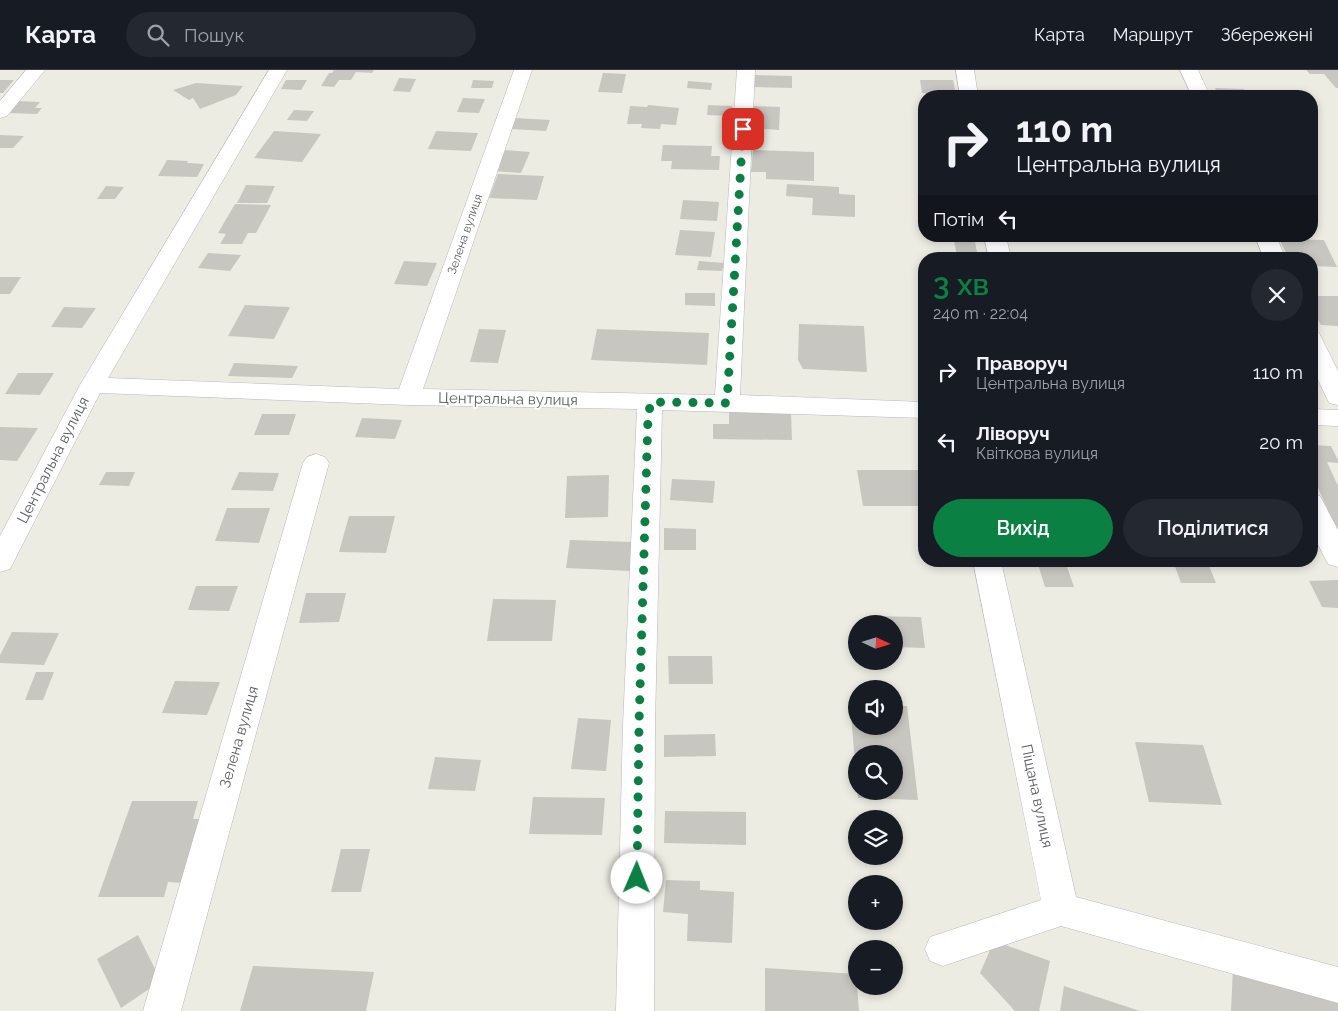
<!DOCTYPE html>
<html lang="uk">
<head>
<meta charset="utf-8">
<style>
  :root { --surface:#171b24; --page:#242831; --text:#f1f3f6; --muted:#9ea1a6; --line:#363941; --accent:#0b8043 }
  body { margin:0; font-family:Raleway,sans-serif; background:var(--page); color:var(--text); height:100vh; display:flex; flex-direction:column; font-size:19px; white-space:nowrap }
  * { box-sizing:border-box; margin:0 }
  p { font-size:16px; color:var(--muted) }
  .icon { flex:none; width:28px; height:28px; fill:none; stroke:currentColor; stroke-width:2; stroke-linecap:round; stroke-linejoin:round }
  .map { position:relative; flex:1; overflow:hidden }
  .details { position:absolute; left:918px; top:182px; width:400px; height:315px; display:flex; flex-direction:column; background:var(--surface); border-radius:20px; box-shadow:0 2px 8px #0003 }
  .details>* { flex:none }
  .top-card { position:absolute; left:918px; top:20px; width:400px; height:152px; border-radius:20px; box-shadow:0 2px 8px #0003; background:#171b24; color:var(--text); overflow:hidden }
  .needle { width:32px; rotate:94deg }
  .fabs { position:absolute; left:848px; top:545px; display:grid; gap:10px }
  .fabs a { display:grid; place-items:center; width:55px; height:55px; border-radius:50%; background:var(--surface); box-shadow:0 2px 8px #0003; font-size:25px }
  .pin { position:absolute; display:grid; place-items:center; width:42px; height:42px; color:#fff; margin:-21px; border-radius:10px; box-shadow:0 2px 8px #0006 }
  .me { position:absolute; width:55px; margin:-28px; rotate:1deg; stroke-linejoin:round; filter:drop-shadow(0 0 4px #0008) }
  .turn { display:flex; align-items:center; gap:18px; height:105px; padding:0 15px; font-size:22px }
  .turn .icon { width:65px; height:65px; stroke-width:2.5 }
  .turn b { display:block; font-size:35px; line-height:42px }
  .then { display:flex; align-items:center; height:48px; padding:0 15px; background:#0003; gap:10px; font-size:19px }
  .round { display:grid; place-items:center; flex:none; width:52px; height:52px; border-radius:26px; background:var(--page) }
  .overview { display:flex; align-items:center; justify-content:space-between; height:85px; padding:0 15px }
  h1 { font-size:30px; font-weight:600; line-height:38px; color:var(--accent) }
  .cta { display:flex; gap:10px; margin-top:auto; padding:10px 15px }
  .cta a { flex:1; height:58px; border-radius:30px; background:var(--accent); color:#fff; font-size:20px; font-weight:600; line-height:58px; text-align:center }
  .cta a+a { background:var(--page); color:var(--text) }
  ul { padding:0; list-style:none }
  li { display:flex; align-items:center; gap:15px; height:70px; padding:0 15px }
  li div { flex:1 }
  li b { display:block; font-size:19px }
  li em { font-style:normal }
  header { display:flex; align-items:center; gap:30px; box-sizing:border-box; height:70px; padding:0 25px; background:var(--surface); border-bottom:1px solid var(--line) }
  header strong { font-size:24px }
  nav { display:flex; gap:28px; margin-inline-start:auto; font-size:18px }
  .search { width:350px; height:45px; background:var(--page); display:flex; align-items:center; gap:12px; box-sizing:border-box; padding:0 18px; border-radius:28px; color:var(--muted); font-size:19px }
  .map>svg:first-child { display:block }
  .building { fill:#c8c6c0 }
  .lines { fill:none; stroke-linecap:round; stroke-linejoin:round }
  .minor-casing { stroke:#b6b8bc; stroke-width:1 }
  .minor { fill:#fff; fill-rule:evenodd }
  .route { stroke:#0b8043; stroke-width:9; stroke-dasharray:0 16.2 }
  .labels { text-anchor:middle; dominant-baseline:central; stroke-width:4; stroke-linejoin:round; paint-order:stroke }
  .far-street-label { font-size:12px; fill:#5b5e62; stroke:#fff }
  .street-label { font-size:15px; fill:#5b5e62; stroke:#fff }
</style>
</head>
<body>
<header>
<strong>Карта</strong>
<div class="search"><svg class="icon" aria-label="search" viewBox="0 0 24 24"><circle cx="10" cy="10" r="6"/><path d="M15 15l6 6"/></svg>Пошук</div>
<nav><a>Карта</a><a>Маршрут</a><a>Збережені</a></nav>
</header>
<div class="map">
<svg width="1338" height="941" viewBox="0 0 1338 941">
  <rect width="100%" height="100%" fill="#ecece3"/>
  <g class="building">
    <polygon points="334,0 374,0 372,3 356,2 351,10 339,10 334,17 321,16 329,3 332,3"/>
    <polygon points="1306,0 1338,0 1338,18 1336,18 1324,4 1310,4"/>
    <polygon points="603,3 626,4 622,23 598,22"/>
    <polygon points="754,5 792,6 792,18 753,17"/>
    <polygon points="399,8 416,9 410,22 393,21"/>
    <polygon points="0,10 14,10 3,23 0,23"/>
    <polygon points="286,10 307,10 301,20 281,19"/>
    <polygon points="473,10 494,11 492,18 471,18"/>
    <polygon points="920,10 953,10 956,24 922,23"/>
    <polygon points="688,11 712,13 711,20 687,18"/>
    <polygon points="196,13 243,16 236,25 200,39 193,28 189,30 173,20"/>
    <polygon points="1215,18 1244,19 1248,26 1219,26"/>
    <polygon points="1146,21 1179,22 1182,26 1148,26"/>
    <polygon points="463,28 485,29 479,43 457,42"/>
    <polygon points="17,31 40,32 35,38 42,38 37,44 7,43"/>
    <polygon points="648,35 679,38 676,55 661,54 660,59 641,58 642,54 627,54 630,36 647,37"/>
    <polygon points="708,35 732,36 731,46 707,45"/>
    <polygon points="754,36 780,37 779,60 751,58"/>
    <polygon points="294,40 314,41 307,51 287,50"/>
    <polygon points="515,48 550,50 546,61 511,59"/>
    <polygon points="274,61 321,64 302,92 254,88"/>
    <polygon points="436,61 478,63 471,81 428,79"/>
    <polygon points="0,65 24,66 13,78 0,78"/>
    <polygon points="663,75 712,76 711,86 720,86 719,100 671,99 672,91 661,91"/>
    <polygon points="503,80 530,82 521,103 494,101"/>
    <polygon points="753,80 814,82 814,111 766,109 766,102 751,102"/>
    <polygon points="167,90 188,91 187,93 204,94 197,107 158,106"/>
    <polygon points="498,104 544,106 537,130 489,128"/>
    <polygon points="787,114 839,117 839,124 855,125 855,147 812,145 813,128 786,126"/>
    <polygon points="246,115 275,116 267,133 237,133"/>
    <polygon points="106,116 124,117 115,129 97,129"/>
    <polygon points="683,130 719,132 717,151 680,149"/>
    <polygon points="235,134 271,135 256,163 248,163 242,174 220,174 226,164 218,163"/>
    <polygon points="680,160 715,162 711,187 675,185"/>
    <polygon points="1279,169 1324,170 1337,197 1311,196 1311,189 1289,189"/>
    <polygon points="954,171 975,172 978,187 957,186"/>
    <polygon points="208,183 241,185 230,201 198,198"/>
    <polygon points="1095,185 1124,185 1126,189 1096,189"/>
    <polygon points="404,191 437,193 427,216 394,214"/>
    <polygon points="699,191 724,193 722,201 697,200"/>
    <polygon points="0,207 21,207 10,224 0,224"/>
    <polygon points="685,223 715,223 715,236 685,235"/>
    <polygon points="1311,226 1338,226 1338,256 1321,255 1311,238"/>
    <polygon points="245,235 290,237 274,269 228,266"/>
    <polygon points="64,237 96,238 82,258 51,257"/>
    <polygon points="799,254 864,256 867,302 803,299 798,290"/>
    <polygon points="479,259 506,260 498,293 470,292"/>
    <polygon points="597,259 709,263 707,295 591,290"/>
    <polygon points="234,293 298,296 292,308 228,306"/>
    <polygon points="18,303 54,303 40,325 5,324"/>
    <polygon points="729,342 791,343 792,370 713,369 713,354 729,354"/>
    <polygon points="262,344 296,344 289,365 254,365"/>
    <polygon points="362,348 402,350 395,369 355,367"/>
    <polygon points="0,357 38,358 17,391 0,390"/>
    <polygon points="1311,375 1331,376 1338,390 1338,393 1327,392 1338,416 1338,463 1311,402"/>
    <polygon points="857,400 922,400 924,436 863,436"/>
    <polygon points="106,402 135,402 129,416 99,415"/>
    <polygon points="239,402 279,403 273,421 231,420"/>
    <polygon points="609,405 608,447 565,448 567,406"/>
    <polygon points="672,409 715,411 713,433 670,430"/>
    <polygon points="227,438 270,438 259,473 215,471"/>
    <polygon points="349,446 395,446 386,483 339,482"/>
    <polygon points="664,458 696,459 696,480 664,480"/>
    <polygon points="570,470 633,472 630,501 566,498"/>
    <polygon points="1037,491 1065,491 1074,517 1045,517"/>
    <polygon points="1173,491 1207,491 1216,513 1181,513"/>
    <polygon points="1338,510 1338,538 1322,537 1309,511"/>
    <polygon points="196,516 238,516 229,541 188,540"/>
    <polygon points="306,523 346,523 339,552 299,553"/>
    <polygon points="493,529 556,530 552,571 487,571"/>
    <polygon points="869,546 921,547 925,578 894,577 894,554 870,554"/>
    <polygon points="12,562 59,563 44,595 0,593 0,585"/>
    <polygon points="668,586 712,586 713,614 669,614"/>
    <polygon points="36,602 54,602 43,630 25,630"/>
    <polygon points="175,611 220,612 207,645 162,643"/>
    <polygon points="850,634 856,635 856,656 894,656 894,635 907,636 918,730 858,728 857,721 894,721 894,684 856,684 855,692"/>
    <polygon points="578,648 611,650 606,701 571,699"/>
    <polygon points="715,664 716,686 664,687 664,665"/>
    <polygon points="1135,672 1203,675 1222,735 1149,732"/>
    <polygon points="435,687 481,690 475,721 428,719"/>
    <polygon points="533,727 605,728 602,765 529,764"/>
    <polygon points="132,731 198,731 193,749 203,749 184,813 168,812 164,827 98,827"/>
    <polygon points="665,741 746,742 746,775 664,773"/>
    <polygon points="341,779 370,779 361,822 331,822"/>
    <polygon points="666,810 700,811 700,820 734,822 732,873 687,871 688,844 663,842"/>
    <polygon points="138,865 161,911 121,938 97,889"/>
    <polygon points="994,871 1050,891 1039,941 1015,941 980,903"/>
    <polygon points="253,896 374,902 366,941 240,941"/>
    <polygon points="1233,897 1338,929 1338,941 1231,941"/>
    <polygon points="765,898 856,904 859,941 765,941"/>
    <polygon points="1064,916 1140,941 1060,941"/>
  </g>
  <g class="lines">
    <g class="minor-casing">
      <g id="minor">
        <polygon points="26,0 45,0 7,46 0,48 0,31"/>
        <polygon points="269,0 287,0 108,308 399,319 514,0 532,0 423,319 715,325 737,0 755,0 740,325 924,332 924,348 662,340 655,655 654,941 616,941 623,655 637,339 408,335 100,323 10,499 0,502 0,466 80,315"/>
        <polygon points="956,0 974,0 978,26 960,26"/>
        <polygon points="1180,0 1198,0 1210,26 1192,26"/>
        <polygon points="984,166 1006,166 1011,189 989,189"/>
        <polygon points="1255,166 1276,166 1286,189 1264,189"/>
        <polygon points="1311,261 1319,263 1338,301 1338,335 1329,333 1311,295"/>
        <polygon points="1311,339 1338,340 1338,356 1311,355"/>
        <polygon points="316,384 325,387 329,393 181,941 143,941 303,393 307,387"/>
        <polygon points="1311,424 1320,426 1338,460 1338,497 1328,494 1311,461"/>
        <polygon points="973,491 1001,491 1076,827 1338,897 1338,933 1061,856 943,896 930,891 925,879 930,867 1041,830"/>
      </g>
    </g>
    <use href="#minor" class="minor"/>
  </g>
  <g class="lines">
    <polyline class="route" points="637,808 639,655 648,346 651,332 727,333 743,59"/>
  </g>
  <g class="labels">
    <g class="far-street-label">
      <text transform="translate(465 164) rotate(-71)">Зелена вулиця</text>
    </g>
    <g class="street-label">
      <text transform="translate(508 329) rotate(1)">Центральна вулиця</text>
      <text transform="translate(53 390) rotate(-63)">Центральна вулиця</text>
      <text transform="translate(239 667) rotate(-74)">Зелена вулиця</text>
      <text transform="translate(1037 726) rotate(78)">Піщана вулиця</text>
    </g>
  </g>
</svg>
<div class="fabs">
<a><svg class="needle" viewBox="-14 -14 28 28"><path d="M0-13l5 13h-10z" fill="#e53935"/><path d="M0 13l5-13h-10z" fill="#9ea1a6"/></svg></a>
<a><svg class="icon" aria-label="sound" viewBox="0 0 24 24"><path d="M4 9h4l5-4v14l-5-4H4zM17 9q2 3 0 6"/></svg></a>
<a><svg class="icon" aria-label="search" viewBox="0 0 24 24"><circle cx="10" cy="10" r="6"/><path d="M15 15l6 6"/></svg></a>
<a><svg class="icon" aria-label="layers" viewBox="0 0 24 24"><path d="M12 4l9 5-9 5-9-5zM3 14l9 5 9-5"/></svg></a>
<a>+</a>
<a>−</a>
</div>
<div class="pin" style="left:743px;top:59px;background:#d93025"><svg class="icon" aria-label="arrive" viewBox="0 0 24 24"><path d="M6 21V4h12l-3 4 3 4H6"/></svg></div>
<svg class="me" style="left:637px;top:808px" viewBox="-20 -20 40 40"><circle r="19" fill="#fff"/><path d="M0-13L10 11 0 6-10 11z" fill="#0b8043"/></svg>
<div class="top-card">
<div class="turn"><svg class="icon" aria-label="right" viewBox="0 0 24 24"><path d="M7 20v-9h11M14 6l5 5-5 5"/></svg><div><b>110 m</b>Центральна вулиця</div></div>
<div class="then">Потім<svg class="icon" aria-label="left" viewBox="0 0 24 24"><path d="M17 20v-9H6M10 6l-5 5 5 5"/></svg></div>
</div>
<section class="details">
<div class="overview"><div><h1>3 хв</h1><p>240 m · 22:04</p></div><a class="round"><svg class="icon" aria-label="close" viewBox="0 0 24 24"><path d="M6 6l12 12M18 6L6 18"/></svg></a></div>
<ul>
<li><svg class="icon" aria-label="right" viewBox="0 0 24 24"><path d="M7 20v-9h11M14 6l5 5-5 5"/></svg><div><b>Праворуч</b><p>Центральна вулиця</p></div><em>110 m</em></li>
<li><svg class="icon" aria-label="left" viewBox="0 0 24 24"><path d="M17 20v-9H6M10 6l-5 5 5 5"/></svg><div><b>Ліворуч</b><p>Квіткова вулиця</p></div><em>20 m</em></li>
</ul>
<div class="cta"><a>Вихід</a><a>Поділитися</a></div>
</section>
</div>
</body>
</html>
